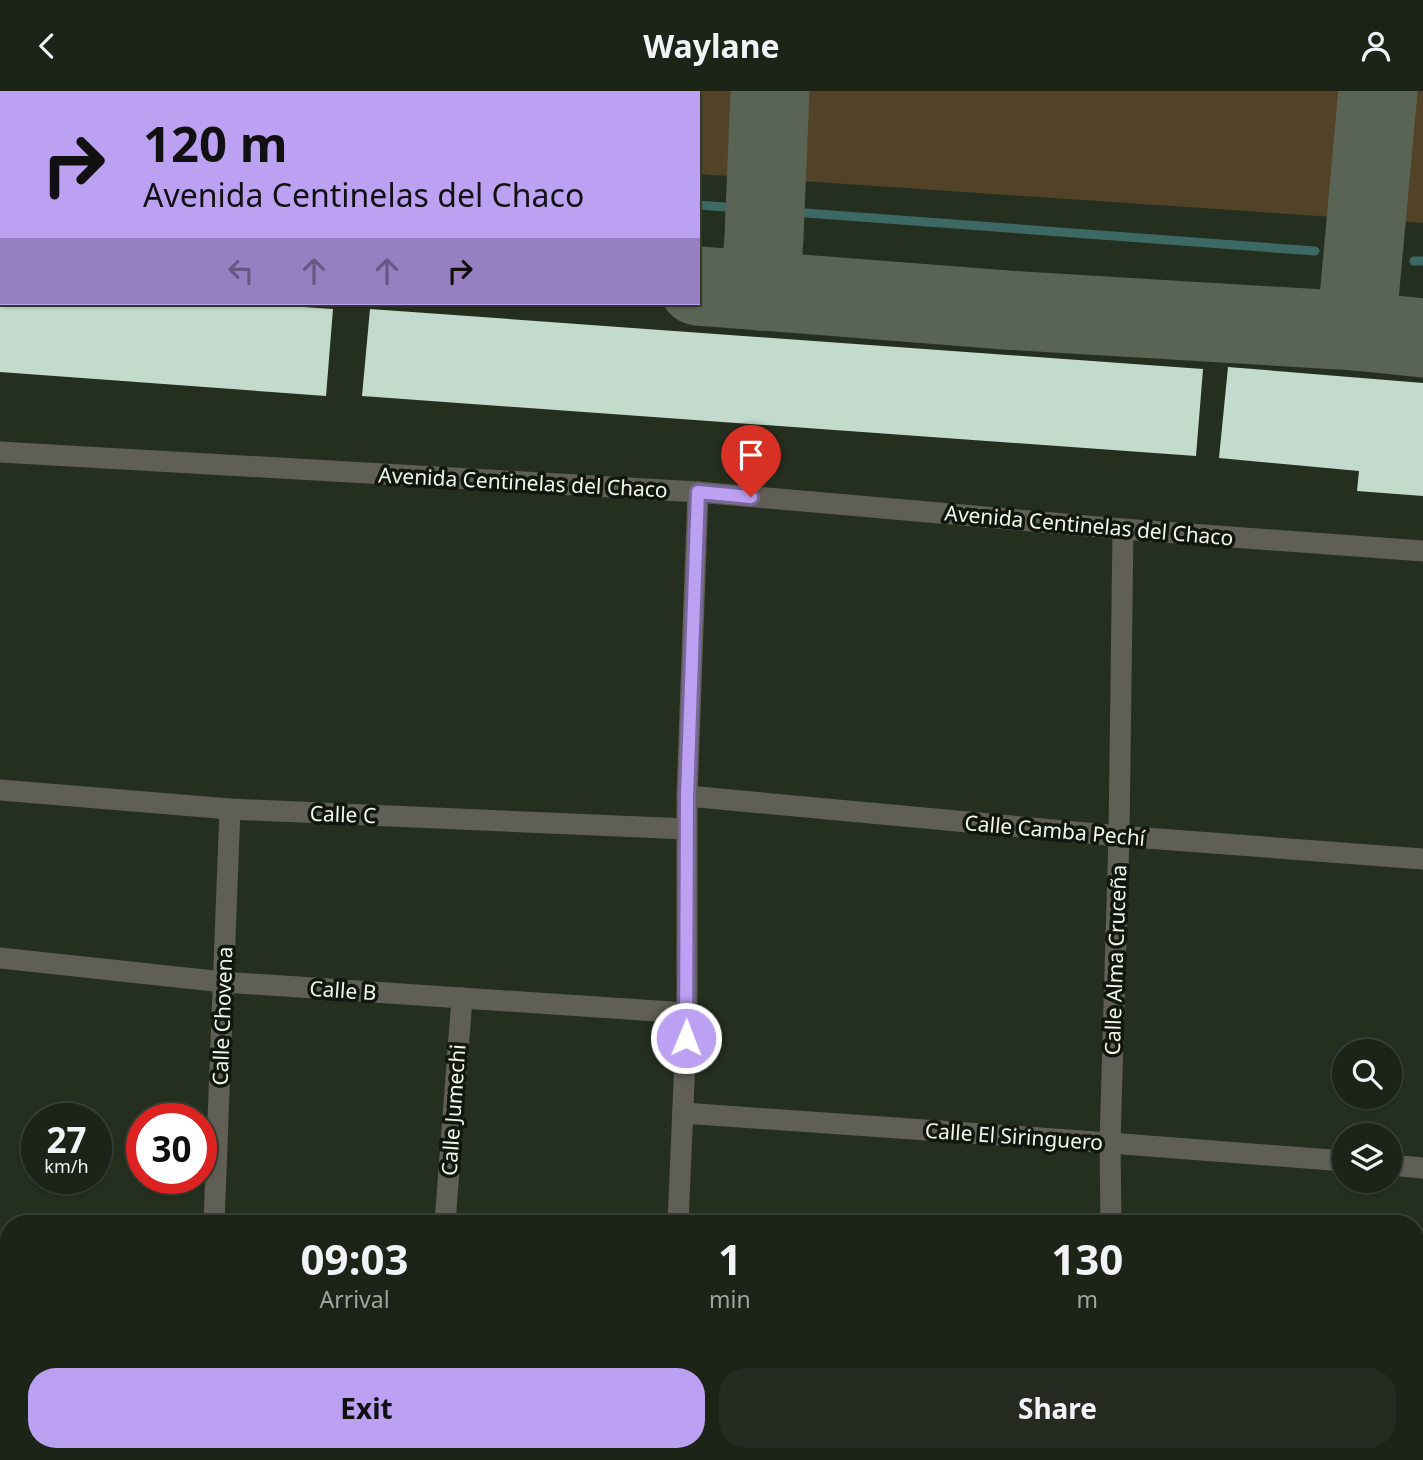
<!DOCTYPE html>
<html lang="en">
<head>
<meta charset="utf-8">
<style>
  :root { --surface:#1c2317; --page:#252b20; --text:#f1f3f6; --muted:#a0a4a1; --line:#3a4036; --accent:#bca0f2 }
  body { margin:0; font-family:"Noto Sans",sans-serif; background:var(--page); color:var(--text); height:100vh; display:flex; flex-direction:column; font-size:26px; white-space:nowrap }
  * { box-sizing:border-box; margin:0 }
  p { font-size:23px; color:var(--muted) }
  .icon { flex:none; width:38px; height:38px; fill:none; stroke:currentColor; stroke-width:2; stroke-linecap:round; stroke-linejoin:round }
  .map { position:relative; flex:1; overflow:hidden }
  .drawer { position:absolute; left:0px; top:1124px; width:1424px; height:247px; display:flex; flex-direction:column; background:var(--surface); border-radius:28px 28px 0 0; box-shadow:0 2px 5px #0004,0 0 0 2px var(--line) }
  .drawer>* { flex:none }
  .top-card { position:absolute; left:0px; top:0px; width:700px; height:214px; box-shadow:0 2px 5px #0004,0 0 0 2px var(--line); background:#bca0f2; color:#111; overflow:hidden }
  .tools { position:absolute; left:1332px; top:948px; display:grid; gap:14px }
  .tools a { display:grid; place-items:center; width:70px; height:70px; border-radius:50%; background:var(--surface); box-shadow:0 2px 5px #0004,0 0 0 2px var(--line); font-size:35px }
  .speed { position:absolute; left:21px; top:1012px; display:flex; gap:14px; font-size:35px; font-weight:700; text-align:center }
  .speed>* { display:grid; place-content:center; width:91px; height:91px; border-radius:50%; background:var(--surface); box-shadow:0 2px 5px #0004,0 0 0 2px var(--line); line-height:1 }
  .speed small { font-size:18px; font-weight:400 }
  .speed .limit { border:10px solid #d22; background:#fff; color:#111 }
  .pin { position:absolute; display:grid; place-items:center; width:60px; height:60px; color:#fff; margin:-72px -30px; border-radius:50% 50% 50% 0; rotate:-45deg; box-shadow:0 0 7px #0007 }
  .pin .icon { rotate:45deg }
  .me { position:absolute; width:77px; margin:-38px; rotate:1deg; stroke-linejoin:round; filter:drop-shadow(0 0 5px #0008) }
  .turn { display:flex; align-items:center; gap:24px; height:147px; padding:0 28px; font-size:32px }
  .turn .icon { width:91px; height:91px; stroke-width:2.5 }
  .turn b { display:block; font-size:49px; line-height:60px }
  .lanes { display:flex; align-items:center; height:66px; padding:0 28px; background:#0003; justify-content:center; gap:35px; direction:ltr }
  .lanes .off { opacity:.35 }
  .eta { display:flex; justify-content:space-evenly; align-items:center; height:119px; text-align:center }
  .eta b { font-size:42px; font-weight:700; line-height:49px }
  .cta { display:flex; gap:14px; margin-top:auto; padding:14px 28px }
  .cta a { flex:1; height:80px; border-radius:28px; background:var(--accent); color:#111; font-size:28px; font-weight:700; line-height:80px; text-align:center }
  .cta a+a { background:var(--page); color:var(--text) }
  header { display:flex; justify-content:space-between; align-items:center; height:91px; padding:0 28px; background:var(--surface); font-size:32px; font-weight:700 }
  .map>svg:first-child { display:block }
  .green { fill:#524227 }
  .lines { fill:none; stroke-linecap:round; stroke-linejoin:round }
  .stream { stroke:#3c6964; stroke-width:9 }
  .taxiway { stroke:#5a6455; stroke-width:79 }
  .building { fill:#c3dbcd }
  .street { stroke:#5f5f55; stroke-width:21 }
  .route-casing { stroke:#7a689d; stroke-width:18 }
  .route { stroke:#bca0f2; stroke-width:12 }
  .labels { text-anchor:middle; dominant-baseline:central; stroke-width:7; stroke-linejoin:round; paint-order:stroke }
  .street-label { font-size:21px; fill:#eff6eb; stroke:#11160e }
</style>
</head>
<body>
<header><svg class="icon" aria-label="back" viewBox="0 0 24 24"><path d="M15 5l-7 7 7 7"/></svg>Waylane<svg class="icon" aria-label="person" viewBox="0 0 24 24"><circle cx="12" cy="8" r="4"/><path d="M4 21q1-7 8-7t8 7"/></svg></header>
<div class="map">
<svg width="1423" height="1369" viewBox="0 0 1423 1369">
  <rect width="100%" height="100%" fill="#252f1f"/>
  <polygon class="green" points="0,0 1423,0 1423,132 698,83 698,2 2,2 2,36 0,35"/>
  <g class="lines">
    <g class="stream">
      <polyline points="0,61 2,61"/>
      <polyline points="698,114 1315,160"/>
      <polyline points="1414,170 1423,170"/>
    </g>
    <g class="taxiway">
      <polyline points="192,2 192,0"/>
      <polyline points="0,133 2,133"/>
      <polyline points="698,195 1006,219 1356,240 1423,247"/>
      <polyline points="760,200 764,146 770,0"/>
      <polyline points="1356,240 1378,0"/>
    </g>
  </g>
  <g class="building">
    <polygon points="0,212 241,212 333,218 326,305 0,281"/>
    <polygon points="370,218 1203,278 1196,365 362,305"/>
    <polygon points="1228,276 1423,292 1423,405 1357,400 1359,380 1219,367"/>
  </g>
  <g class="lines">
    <g class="street">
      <polyline points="0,361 698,401 1123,438 1423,460"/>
      <polyline points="0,699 230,718 687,738"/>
      <polyline points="687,705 1119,745 1423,768"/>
      <polyline points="0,867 223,891 687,922"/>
      <polyline points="683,1022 1110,1052 1344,1070"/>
      <polyline points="1390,1074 1423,1077"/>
      <polyline points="214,1132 230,718"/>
      <polyline points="445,1132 462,907"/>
      <polyline points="678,1132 687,922 687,705 698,401"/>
      <polyline points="1111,1132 1110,1052 1119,745 1123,438"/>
      <polyline points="0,1358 9,1359"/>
      <polyline points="41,1362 129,1369"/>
      <polyline points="1075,1362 1152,1369"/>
      <polyline points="206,1369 206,1362"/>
      <polyline points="427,1369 427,1362"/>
      <polyline points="666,1369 667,1362"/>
    </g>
  </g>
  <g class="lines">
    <g class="route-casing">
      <polyline id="route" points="686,947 687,705 698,401 751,406"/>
    </g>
    <use href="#route" class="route"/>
  </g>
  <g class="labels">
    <g class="street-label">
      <text transform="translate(523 391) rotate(3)">Avenida Centinelas del Chaco</text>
      <text transform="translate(1089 434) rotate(5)">Avenida Centinelas del Chaco</text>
      <text transform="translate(343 723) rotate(2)">Calle C</text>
      <text transform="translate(1055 739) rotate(5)">Calle Camba Pechí</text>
      <text transform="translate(1115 869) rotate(-88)">Calle Alma Cruceña</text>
      <text transform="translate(343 899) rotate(4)">Calle B</text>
      <text transform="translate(222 925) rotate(-88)">Calle Chovena</text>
      <text transform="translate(453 1019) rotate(-86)">Calle Jumechi</text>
      <text transform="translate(1014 1045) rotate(4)">Calle El Siringuero</text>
    </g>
  </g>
</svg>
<div class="tools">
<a><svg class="icon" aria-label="search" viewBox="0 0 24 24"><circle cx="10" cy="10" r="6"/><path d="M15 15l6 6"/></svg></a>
<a><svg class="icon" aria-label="layers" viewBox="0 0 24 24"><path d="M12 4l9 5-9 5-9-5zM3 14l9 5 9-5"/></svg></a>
</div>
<div class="speed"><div>27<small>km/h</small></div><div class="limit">30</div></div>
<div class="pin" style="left:751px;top:406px;background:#d93025"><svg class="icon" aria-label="arrive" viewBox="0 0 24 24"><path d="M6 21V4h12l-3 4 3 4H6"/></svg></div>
<svg class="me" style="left:686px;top:947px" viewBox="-20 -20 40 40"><circle r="17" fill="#bca0f2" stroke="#fff" stroke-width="3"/><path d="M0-11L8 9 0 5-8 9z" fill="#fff"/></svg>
<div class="top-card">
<div class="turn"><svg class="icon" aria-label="right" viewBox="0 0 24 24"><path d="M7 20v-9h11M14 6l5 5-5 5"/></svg><div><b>120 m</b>Avenida Centinelas del Chaco</div></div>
<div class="lanes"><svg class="icon off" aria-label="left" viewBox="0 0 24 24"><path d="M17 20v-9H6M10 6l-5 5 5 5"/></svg><svg class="icon off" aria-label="ahead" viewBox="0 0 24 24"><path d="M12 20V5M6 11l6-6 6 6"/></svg><svg class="icon off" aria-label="ahead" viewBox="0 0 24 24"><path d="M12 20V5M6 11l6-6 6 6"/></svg><svg class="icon" aria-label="right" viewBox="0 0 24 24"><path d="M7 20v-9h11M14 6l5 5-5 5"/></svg></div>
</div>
<section class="drawer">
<div class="eta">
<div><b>09:03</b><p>Arrival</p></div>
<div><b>1</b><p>min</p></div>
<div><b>130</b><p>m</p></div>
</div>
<div class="cta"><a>Exit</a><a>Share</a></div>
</section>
</div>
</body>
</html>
